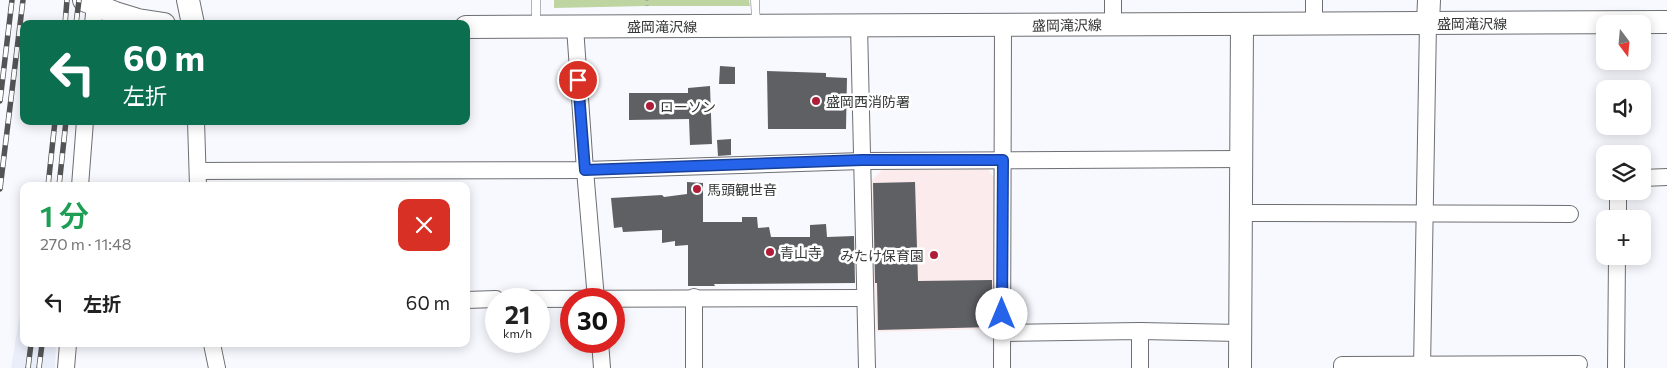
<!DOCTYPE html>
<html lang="ja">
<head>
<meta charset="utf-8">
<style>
  :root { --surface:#fff; --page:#f6f6f6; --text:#222; --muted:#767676 }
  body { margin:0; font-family:Commissioner,"Noto Sans JP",sans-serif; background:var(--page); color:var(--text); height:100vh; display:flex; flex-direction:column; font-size:19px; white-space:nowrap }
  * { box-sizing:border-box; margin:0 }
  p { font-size:16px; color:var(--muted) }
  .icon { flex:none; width:28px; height:28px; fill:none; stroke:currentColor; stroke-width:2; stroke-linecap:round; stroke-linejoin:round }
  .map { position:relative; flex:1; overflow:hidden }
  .side { position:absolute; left:20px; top:182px; width:450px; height:165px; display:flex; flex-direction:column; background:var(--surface); border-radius:10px; box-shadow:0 2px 12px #0003 }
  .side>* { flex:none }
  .guide { position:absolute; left:20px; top:20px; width:450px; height:105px; border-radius:10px; box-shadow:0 2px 12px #0003; background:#0b6e4f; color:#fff; overflow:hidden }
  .needle { width:32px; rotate:164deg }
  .buttons { position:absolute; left:1596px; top:15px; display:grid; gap:10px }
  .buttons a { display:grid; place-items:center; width:55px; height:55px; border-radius:10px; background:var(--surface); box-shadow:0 2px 12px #0003; font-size:25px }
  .speed { position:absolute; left:485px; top:288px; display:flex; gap:10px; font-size:25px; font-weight:700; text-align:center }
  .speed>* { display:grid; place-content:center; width:65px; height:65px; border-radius:50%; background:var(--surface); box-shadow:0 2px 12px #0003; line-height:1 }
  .speed small { font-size:12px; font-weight:400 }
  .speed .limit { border:8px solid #d22; background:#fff; color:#111 }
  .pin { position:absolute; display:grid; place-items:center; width:42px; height:42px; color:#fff; margin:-21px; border:2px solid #fff; border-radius:50%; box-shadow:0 1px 5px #0007 }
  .me { position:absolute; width:55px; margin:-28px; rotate:0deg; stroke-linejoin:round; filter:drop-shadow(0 0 4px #0008) }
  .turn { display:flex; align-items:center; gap:18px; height:105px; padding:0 20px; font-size:22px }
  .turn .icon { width:65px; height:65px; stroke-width:2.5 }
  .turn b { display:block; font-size:35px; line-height:42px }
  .round { display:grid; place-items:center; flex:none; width:52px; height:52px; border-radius:10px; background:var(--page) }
  .summary { display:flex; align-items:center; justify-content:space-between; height:85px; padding:0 20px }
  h1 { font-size:30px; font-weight:600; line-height:38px; color:#1e9e55 }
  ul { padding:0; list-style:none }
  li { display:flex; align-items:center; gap:15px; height:70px; padding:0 20px }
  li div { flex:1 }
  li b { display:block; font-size:19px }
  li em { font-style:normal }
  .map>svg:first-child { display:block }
  .built { fill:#eaeefa }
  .education { fill:#fbebec }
  .green { fill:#bed4a1 }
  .building { fill:#5e6064 }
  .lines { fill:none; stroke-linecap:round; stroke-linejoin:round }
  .lane-casing { stroke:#6e6f73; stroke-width:9 }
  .street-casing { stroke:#6e6f73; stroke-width:18 }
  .secondary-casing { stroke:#6e6f73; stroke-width:24 }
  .path { stroke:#a6a7aa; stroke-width:3; stroke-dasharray:1 4; stroke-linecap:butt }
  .lane { stroke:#fff; stroke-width:8 }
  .street { stroke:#fff; stroke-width:16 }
  .secondary { stroke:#fff; stroke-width:22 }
  .rail-casing { stroke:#535456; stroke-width:5.5 }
  .rail { stroke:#fff; stroke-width:4; stroke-dasharray:11; stroke-linecap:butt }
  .route-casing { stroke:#184099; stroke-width:12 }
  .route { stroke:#2563eb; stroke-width:9 }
  .poi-dot { fill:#b01d38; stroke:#fff; stroke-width:2 }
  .labels { text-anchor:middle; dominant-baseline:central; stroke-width:5; stroke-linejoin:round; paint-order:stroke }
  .street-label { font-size:14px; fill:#353637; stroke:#fff }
  .poi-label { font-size:14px; fill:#353637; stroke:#fff; text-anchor:start }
</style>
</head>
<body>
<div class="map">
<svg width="1667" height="368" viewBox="0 0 1667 368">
  <rect width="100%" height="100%" fill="#f8f9fe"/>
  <polygon class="built" points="24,290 24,344 56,344 55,368 11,368"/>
  <polygon class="education" points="988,169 994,178 997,329 876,332 870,182 882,170"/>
  <polygon class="green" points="554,0 749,0 750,6 646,6 554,8"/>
  <g class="building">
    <polygon points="720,66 735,67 735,84 719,84"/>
    <polygon points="767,71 826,73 826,77 847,78 846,129 768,129"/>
    <polygon points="710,86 712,144 690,145 689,119 629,120 629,93 688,93 688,88"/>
    <polygon points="731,139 731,155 718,156 717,140"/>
    <polygon points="687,182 703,183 703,222 742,222 742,217 757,217 758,228 769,227 771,237 810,237 810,225 826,224 827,237 854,236 855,283 714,284 715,286 688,286 688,245 675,246 675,241 662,243 662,230 623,232 622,227 614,228 611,198 662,195 664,197 687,194"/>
    <polygon points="915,182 918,281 992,280 992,327 878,330 877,283 875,283 873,183"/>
  </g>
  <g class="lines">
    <g class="lane-casing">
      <g id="lane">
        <polyline points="536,0 536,25"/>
        <polyline points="755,0 756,23"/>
      </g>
    </g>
    <g class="street-casing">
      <g id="street">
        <polyline points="1113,0 1113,24"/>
        <polyline points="1314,0 1314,24"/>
        <polyline points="93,24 95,4"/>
        <polyline points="859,26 867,368"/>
        <polyline points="575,27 585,170 596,299"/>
        <polyline points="196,121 198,186"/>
        <polyline points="198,171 585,170 862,161 1241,159"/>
        <polyline points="1642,178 1667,177"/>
        <polyline points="80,186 85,121"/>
        <polyline points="1241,213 1570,214"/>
        <polyline points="1618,219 1618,191"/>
        <polyline points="519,299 865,298"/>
        <polyline points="466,300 496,299"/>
        <polyline points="1140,331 1240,333"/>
        <polyline points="1002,333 1140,331 1140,368"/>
        <polyline points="600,341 602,368"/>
        <polyline points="212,344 217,368"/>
        <polyline points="66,368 68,344"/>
        <polyline points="694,368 694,297"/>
        <polyline points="1002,368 1003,26"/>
        <polyline points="1342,368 1342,365 1579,364"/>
        <polyline points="1422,368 1428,23"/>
        <polyline points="1616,368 1617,256"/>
      </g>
    </g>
    <g class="secondary-casing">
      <g id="secondary">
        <polyline points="84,0 115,13 138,20 164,24"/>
        <polyline points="188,0 193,24"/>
        <polyline points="1428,23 1429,0"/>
        <polyline points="466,27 1667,22"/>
        <polyline points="1240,368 1242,24"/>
      </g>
    </g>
    <polyline class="path" points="647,0 647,9"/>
    <use href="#lane" class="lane"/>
    <use href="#street" class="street"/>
    <use href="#secondary" class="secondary"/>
    <g class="rail-casing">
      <g id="rail">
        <polyline points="65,24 67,0"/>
        <polyline points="76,24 79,0"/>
        <polyline points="0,101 12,0"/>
        <polyline points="48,186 55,121"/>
        <polyline points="59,186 66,121"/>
        <polyline points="0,189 23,0"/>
        <polyline points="28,368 31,344"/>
        <polyline points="39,368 42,344"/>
      </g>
    </g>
    <use href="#rail" class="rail"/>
  </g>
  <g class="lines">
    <g class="route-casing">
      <polyline id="route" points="578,80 585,170 862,160 1003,160 1002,314"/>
    </g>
    <use href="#route" class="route"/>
  </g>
  <g class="poi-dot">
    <circle cx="816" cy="101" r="5"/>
    <circle cx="650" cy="106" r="5"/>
    <circle cx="697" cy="189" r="5"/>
    <circle cx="770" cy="252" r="5"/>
    <circle cx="934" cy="255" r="5"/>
  </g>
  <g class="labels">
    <g class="street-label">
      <text x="1472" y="23">盛岡滝沢線</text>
      <text transform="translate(1067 25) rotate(-1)">盛岡滝沢線</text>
      <text x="662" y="26">盛岡滝沢線</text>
    </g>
    <g class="poi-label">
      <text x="826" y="101">盛岡西消防署</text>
      <text x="660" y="106">ローソン</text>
      <text x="707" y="189">馬頭観世音</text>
      <text x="780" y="252">青山寺</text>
      <text x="924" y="255" text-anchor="end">みたけ保育園</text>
    </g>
  </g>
</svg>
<div class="buttons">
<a><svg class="needle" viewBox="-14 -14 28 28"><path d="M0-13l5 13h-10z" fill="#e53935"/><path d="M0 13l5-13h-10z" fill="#767676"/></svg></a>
<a><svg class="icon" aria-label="sound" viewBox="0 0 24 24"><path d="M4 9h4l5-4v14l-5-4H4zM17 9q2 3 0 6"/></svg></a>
<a><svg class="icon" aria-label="layers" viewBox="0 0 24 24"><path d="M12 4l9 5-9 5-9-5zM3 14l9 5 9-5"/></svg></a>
<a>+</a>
</div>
<div class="speed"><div>21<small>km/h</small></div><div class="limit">30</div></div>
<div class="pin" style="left:578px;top:80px;background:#d93025"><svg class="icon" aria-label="arrive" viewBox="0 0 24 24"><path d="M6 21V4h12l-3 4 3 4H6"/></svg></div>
<svg class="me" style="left:1002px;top:314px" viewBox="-20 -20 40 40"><circle r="19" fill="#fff"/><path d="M0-13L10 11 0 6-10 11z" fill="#2563eb"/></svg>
<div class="guide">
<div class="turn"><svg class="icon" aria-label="left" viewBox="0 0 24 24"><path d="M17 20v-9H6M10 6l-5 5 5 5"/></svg><div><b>60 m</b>左折</div></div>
</div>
<section class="side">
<div class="summary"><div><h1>1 分</h1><p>270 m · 11:48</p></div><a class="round" style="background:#d93025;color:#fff"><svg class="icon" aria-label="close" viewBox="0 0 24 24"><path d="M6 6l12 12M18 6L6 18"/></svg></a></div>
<ul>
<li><svg class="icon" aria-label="left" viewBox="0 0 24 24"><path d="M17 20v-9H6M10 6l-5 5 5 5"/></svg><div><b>左折</b></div><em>60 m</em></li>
</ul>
</section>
</div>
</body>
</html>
